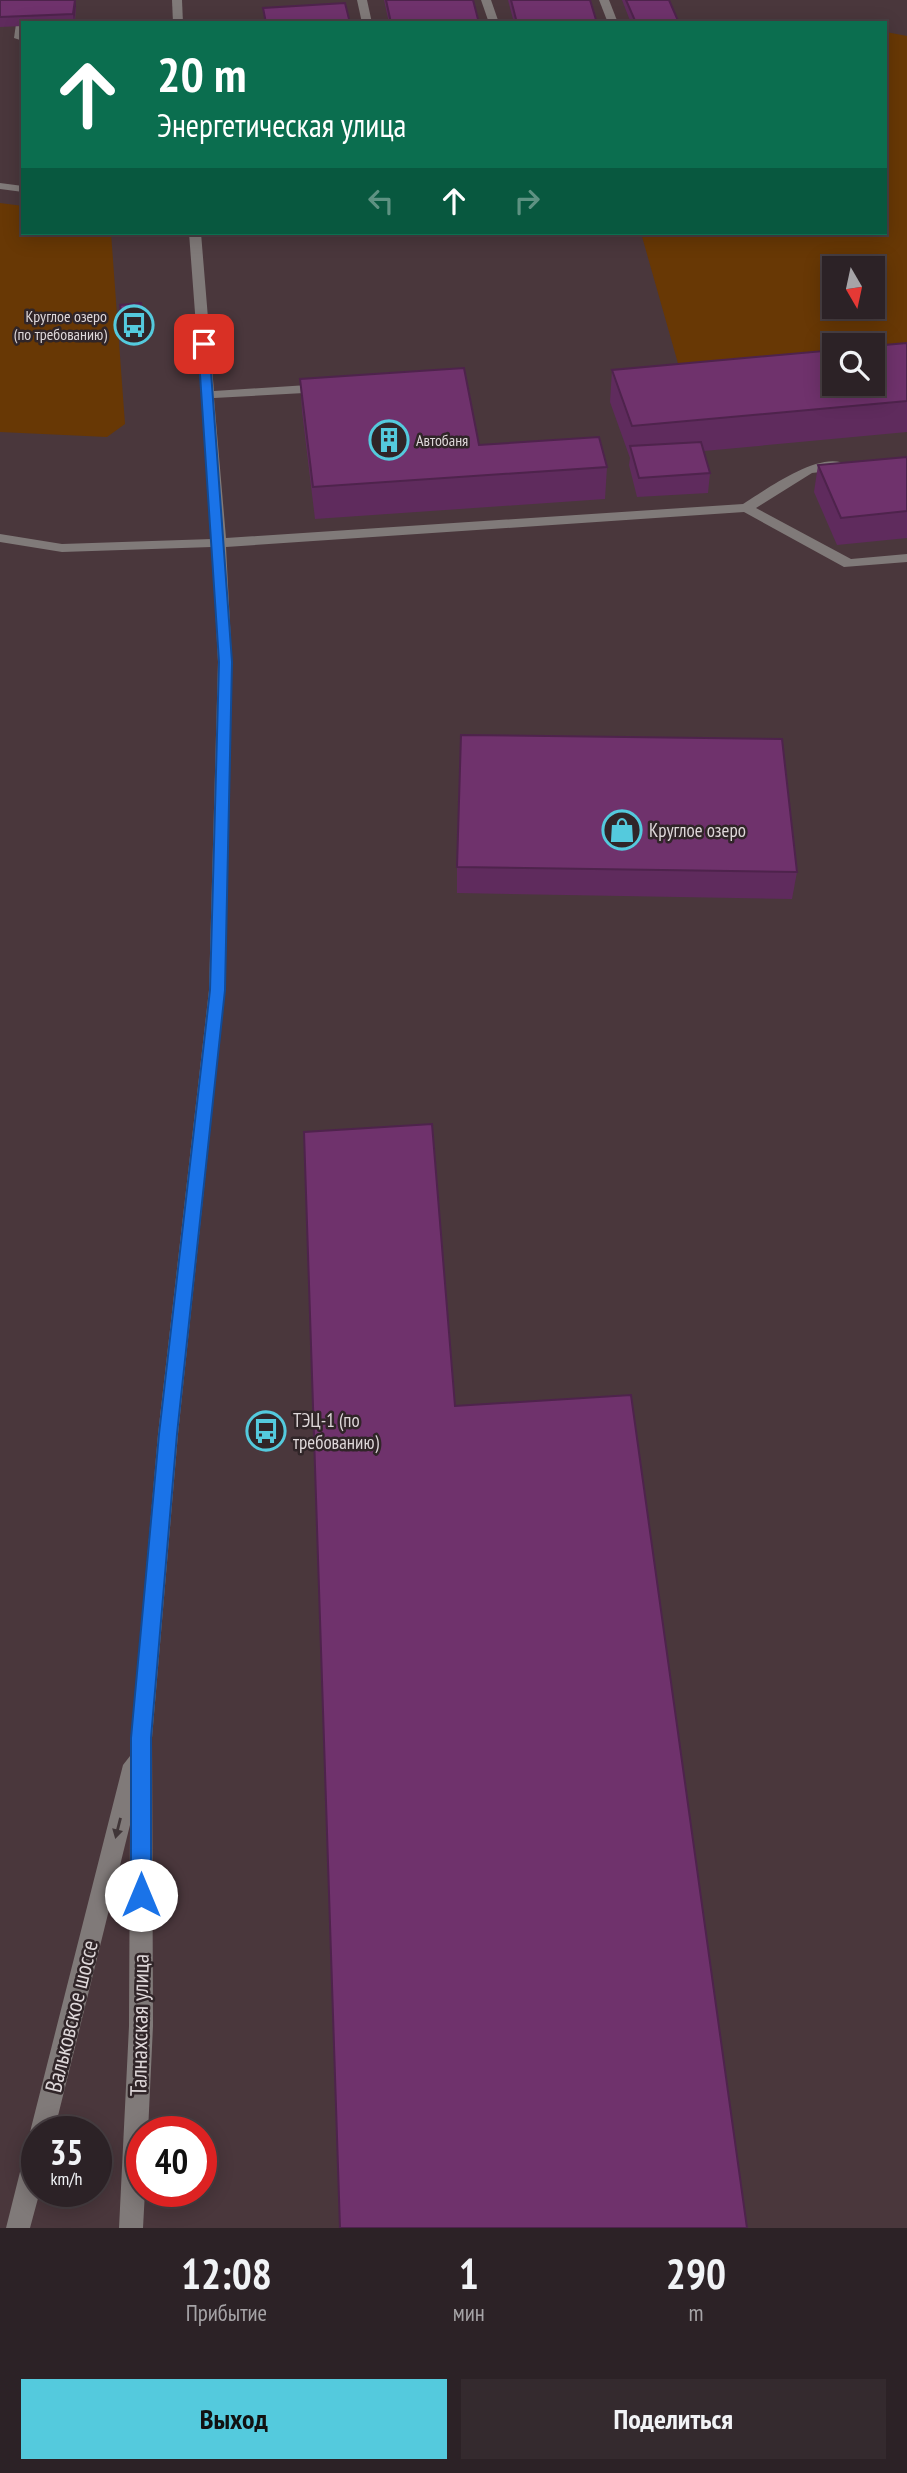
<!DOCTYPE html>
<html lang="ru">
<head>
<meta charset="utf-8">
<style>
  :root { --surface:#2c2226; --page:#342a2e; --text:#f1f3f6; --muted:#a6a4a7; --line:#483f43; --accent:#54cadd }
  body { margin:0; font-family:"PT Sans Narrow",sans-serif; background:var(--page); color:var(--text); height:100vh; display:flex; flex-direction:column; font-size:26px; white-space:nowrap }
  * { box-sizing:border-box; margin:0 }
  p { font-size:23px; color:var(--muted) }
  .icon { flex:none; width:38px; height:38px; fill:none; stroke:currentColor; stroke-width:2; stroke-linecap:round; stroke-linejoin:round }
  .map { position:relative; height:2228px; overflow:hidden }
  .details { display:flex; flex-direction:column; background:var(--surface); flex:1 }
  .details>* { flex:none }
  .top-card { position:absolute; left:21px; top:21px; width:866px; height:214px; border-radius:0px; box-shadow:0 4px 18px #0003,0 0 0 2px var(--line); background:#0b6e4f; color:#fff; overflow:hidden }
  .needle { width:46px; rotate:171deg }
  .controls { position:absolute; left:822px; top:256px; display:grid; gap:14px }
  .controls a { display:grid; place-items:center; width:63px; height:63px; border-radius:0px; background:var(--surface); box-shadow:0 4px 18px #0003,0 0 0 2px var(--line); font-size:35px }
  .speed { position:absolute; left:21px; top:2116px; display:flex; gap:14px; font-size:35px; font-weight:700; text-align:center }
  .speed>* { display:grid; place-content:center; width:91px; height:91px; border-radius:50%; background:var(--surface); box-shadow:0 4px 18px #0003,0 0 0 2px var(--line); line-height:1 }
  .speed small { font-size:18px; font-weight:400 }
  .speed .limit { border:10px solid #d22; background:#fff; color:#111 }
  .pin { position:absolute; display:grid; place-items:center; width:60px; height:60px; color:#fff; margin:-30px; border-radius:14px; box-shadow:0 4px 10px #0006 }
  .me { position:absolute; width:77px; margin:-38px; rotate:0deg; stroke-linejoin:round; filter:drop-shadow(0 0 5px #0008) }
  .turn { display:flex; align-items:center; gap:24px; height:147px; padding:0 21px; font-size:32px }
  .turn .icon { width:91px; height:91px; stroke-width:2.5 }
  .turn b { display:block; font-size:49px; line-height:60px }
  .lanes { display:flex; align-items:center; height:66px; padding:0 21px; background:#0003; justify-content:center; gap:35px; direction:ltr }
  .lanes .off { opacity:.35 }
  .eta { display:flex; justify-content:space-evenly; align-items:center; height:119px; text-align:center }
  .eta b { font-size:42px; font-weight:700; line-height:49px }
  .cta { display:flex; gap:14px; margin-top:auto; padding:14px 21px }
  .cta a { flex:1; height:80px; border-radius:0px; background:var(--accent); color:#111; font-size:28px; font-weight:700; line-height:80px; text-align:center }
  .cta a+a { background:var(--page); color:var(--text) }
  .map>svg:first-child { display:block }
  .built { fill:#4a373c; fill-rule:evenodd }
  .green { fill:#683805; fill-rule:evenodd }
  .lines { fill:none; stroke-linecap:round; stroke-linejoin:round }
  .minor { fill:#807a79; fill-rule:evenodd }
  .wall { fill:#5f2b5d }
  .shaded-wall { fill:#4e234c }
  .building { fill:#6f326c; stroke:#4e234c; stroke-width:2 }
  .oneway { fill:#403638 }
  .route { fill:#1a73e8; stroke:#114b97; stroke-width:2 }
  .labels { text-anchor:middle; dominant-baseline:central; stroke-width:5; stroke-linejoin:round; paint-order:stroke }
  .far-poi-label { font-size:16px; fill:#ded7d9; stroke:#302528; text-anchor:end }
  .poi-label { font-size:19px; fill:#ded7d9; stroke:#302528; text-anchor:start }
  .near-street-label { font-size:23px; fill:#ded7d9; stroke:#302528 }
</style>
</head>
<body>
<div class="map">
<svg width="907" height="2228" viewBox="0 0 907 2228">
  <rect width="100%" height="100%" fill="#3a2e32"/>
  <path class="built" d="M0,0H907V2228H0ZM23,23H886V233H23ZM835,268H873V306H835ZM835,345H873V383H835ZM37,2132H96V2191H37ZM142,2132H201V2191H142Z"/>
  <g class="green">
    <path d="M886,32L907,36V354L873,356V345H835V358L679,367L641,233H886ZM835,268H873V306H835Z"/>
    <polygon points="0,203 23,206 23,233 111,233 125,424 107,437 0,432"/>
  </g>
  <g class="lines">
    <g class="minor">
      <polygon points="172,0 182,0 183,23 173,23"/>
      <polygon points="357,0 367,0 372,23 362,23"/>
      <polygon points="481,0 491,0 499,23 489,23"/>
      <polygon points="599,0 609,0 618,23 608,23"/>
      <polygon points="16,24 23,24 23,41 14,38"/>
      <polygon points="0,183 23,186 23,192 0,189"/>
      <path d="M189,233H201L214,391L323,384L329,388L323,392L214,398L226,538L743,504C764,491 824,447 848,466L846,469L812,473L756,508L851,559L907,554V562L844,567L744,512L226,547L232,662L225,990L178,1434L152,1738L153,2026L148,2132H142V2191H145L143,2228H119L129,2026L130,1825L54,2132H37V2191H40L30,2228H6L25,2152L28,2143L34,2141L30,2132L123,1765L130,1756L158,1434L209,990L218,662L212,547L62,552L0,542V534L62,544L212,539Z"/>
    </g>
  </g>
  <g class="wall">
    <polygon points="0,0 76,6 75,23 23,23 23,26 0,27"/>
    <polygon points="384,0 473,0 479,23 389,23"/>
    <polygon points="508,0 590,0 597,23 514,23"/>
    <polygon points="622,0 669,0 679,23 631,23"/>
    <polygon points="141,303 145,334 124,336 120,305"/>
    <polygon points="907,343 907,432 704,451 710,473 708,493 637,497 629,465 630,458 610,402 612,370"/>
    <polygon points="300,379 479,445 607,467 605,499 315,519 302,411"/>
    <polygon points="907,457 907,538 837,545 814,492 818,465"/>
    <polygon points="457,867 797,872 792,899 457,893"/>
  </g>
  <polygon class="shaded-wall" points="75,0 76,6 74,23 73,14"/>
  <g class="building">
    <polygon points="0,0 75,0 73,14 0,17"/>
    <polygon points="386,0 473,0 479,23 391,23"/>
    <polygon points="511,0 590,0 597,23 517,23"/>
    <polygon points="626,0 669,0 679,23 636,23"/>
    <polygon points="345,3 350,23 266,23 263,8"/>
    <polygon points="141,303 143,324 123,326 120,305"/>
    <polygon points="907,343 907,401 632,426 612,370 835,350 835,383 873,383 873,346"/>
    <polygon points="464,368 479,445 599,437 607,467 313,487 300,379"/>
    <polygon points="701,442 710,473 639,478 630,446"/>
    <polygon points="907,457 907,511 841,518 818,465"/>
    <polygon points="461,735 782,739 797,872 457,867"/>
    <polygon points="432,1124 455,1406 631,1395 747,2228 340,2228 304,1132"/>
  </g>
  <defs><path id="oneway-solid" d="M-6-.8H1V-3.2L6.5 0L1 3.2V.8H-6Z" transform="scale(1.75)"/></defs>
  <use class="oneway" href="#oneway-solid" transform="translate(118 1828) rotate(104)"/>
  <polygon class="route" points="204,340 209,344 232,662 225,990 177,1434 151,1738 151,1895 148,1903 141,1906 134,1903 131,1895 131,1738 159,1434 210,990 219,662 198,344"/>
  <defs>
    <g id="bus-ring" transform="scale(2.0125)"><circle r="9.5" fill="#302528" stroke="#54cadd" stroke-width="1.5"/><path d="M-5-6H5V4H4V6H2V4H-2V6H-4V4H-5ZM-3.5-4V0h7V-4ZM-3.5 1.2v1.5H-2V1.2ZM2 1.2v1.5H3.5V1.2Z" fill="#54cadd"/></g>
    <g id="building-ring" transform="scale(2.0125)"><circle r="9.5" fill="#302528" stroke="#54cadd" stroke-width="1.5"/><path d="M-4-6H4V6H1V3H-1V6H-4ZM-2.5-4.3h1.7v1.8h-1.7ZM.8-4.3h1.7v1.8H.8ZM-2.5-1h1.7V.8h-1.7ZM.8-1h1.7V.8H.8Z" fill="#54cadd"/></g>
    <g id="shop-ring" transform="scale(2.0125)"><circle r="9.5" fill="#302528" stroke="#54cadd" stroke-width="1.5"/><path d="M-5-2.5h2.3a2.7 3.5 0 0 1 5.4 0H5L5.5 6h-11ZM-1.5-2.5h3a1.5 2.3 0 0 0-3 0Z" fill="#54cadd"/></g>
  </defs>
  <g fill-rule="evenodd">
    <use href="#bus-ring" x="134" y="325"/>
    <use href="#building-ring" x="389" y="440"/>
    <use href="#shop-ring" x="622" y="830"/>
    <use href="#bus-ring" x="266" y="1431"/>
  </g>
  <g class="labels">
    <g class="far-poi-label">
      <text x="107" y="316">Круглое озеро<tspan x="107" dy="18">(по требованию)</tspan></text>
      <text x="416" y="440" text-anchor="start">Автобаня</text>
    </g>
    <g class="poi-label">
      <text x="649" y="830">Круглое озеро</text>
      <text x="293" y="1420">ТЭЦ-1 (по<tspan x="293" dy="22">требованию)</tspan></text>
    </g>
    <g class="near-street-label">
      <text transform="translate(71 2016) rotate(-76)">Вальковское шоссе</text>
      <text transform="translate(139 2025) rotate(-89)">Талнахская улица</text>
    </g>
  </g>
</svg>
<div class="controls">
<a><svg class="needle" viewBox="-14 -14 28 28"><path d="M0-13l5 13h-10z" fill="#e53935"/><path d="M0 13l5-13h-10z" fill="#a6a4a7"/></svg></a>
<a><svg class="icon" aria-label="search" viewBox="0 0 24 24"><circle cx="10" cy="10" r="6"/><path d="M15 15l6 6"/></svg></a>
</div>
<div class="speed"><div>35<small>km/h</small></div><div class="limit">40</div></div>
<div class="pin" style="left:204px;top:344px;background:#d93025"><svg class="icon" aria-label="arrive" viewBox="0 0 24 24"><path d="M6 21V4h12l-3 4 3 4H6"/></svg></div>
<svg class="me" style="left:141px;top:1895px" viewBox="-20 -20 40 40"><circle r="19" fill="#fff"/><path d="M0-13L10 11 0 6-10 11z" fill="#1a73e8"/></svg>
<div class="top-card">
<div class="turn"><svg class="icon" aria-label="ahead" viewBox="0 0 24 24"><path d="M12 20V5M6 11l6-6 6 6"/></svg><div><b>20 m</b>Энергетическая улица</div></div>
<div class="lanes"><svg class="icon off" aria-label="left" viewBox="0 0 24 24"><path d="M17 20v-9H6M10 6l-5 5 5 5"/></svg><svg class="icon" aria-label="ahead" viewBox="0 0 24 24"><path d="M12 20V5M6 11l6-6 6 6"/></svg><svg class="icon off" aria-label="right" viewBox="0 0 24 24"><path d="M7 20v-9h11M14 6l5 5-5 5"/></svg></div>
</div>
</div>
<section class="details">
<div class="eta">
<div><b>12:08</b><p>Прибытие</p></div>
<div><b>1</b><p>мин</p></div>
<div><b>290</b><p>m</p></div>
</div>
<div class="cta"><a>Выход</a><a>Поделиться</a></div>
</section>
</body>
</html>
